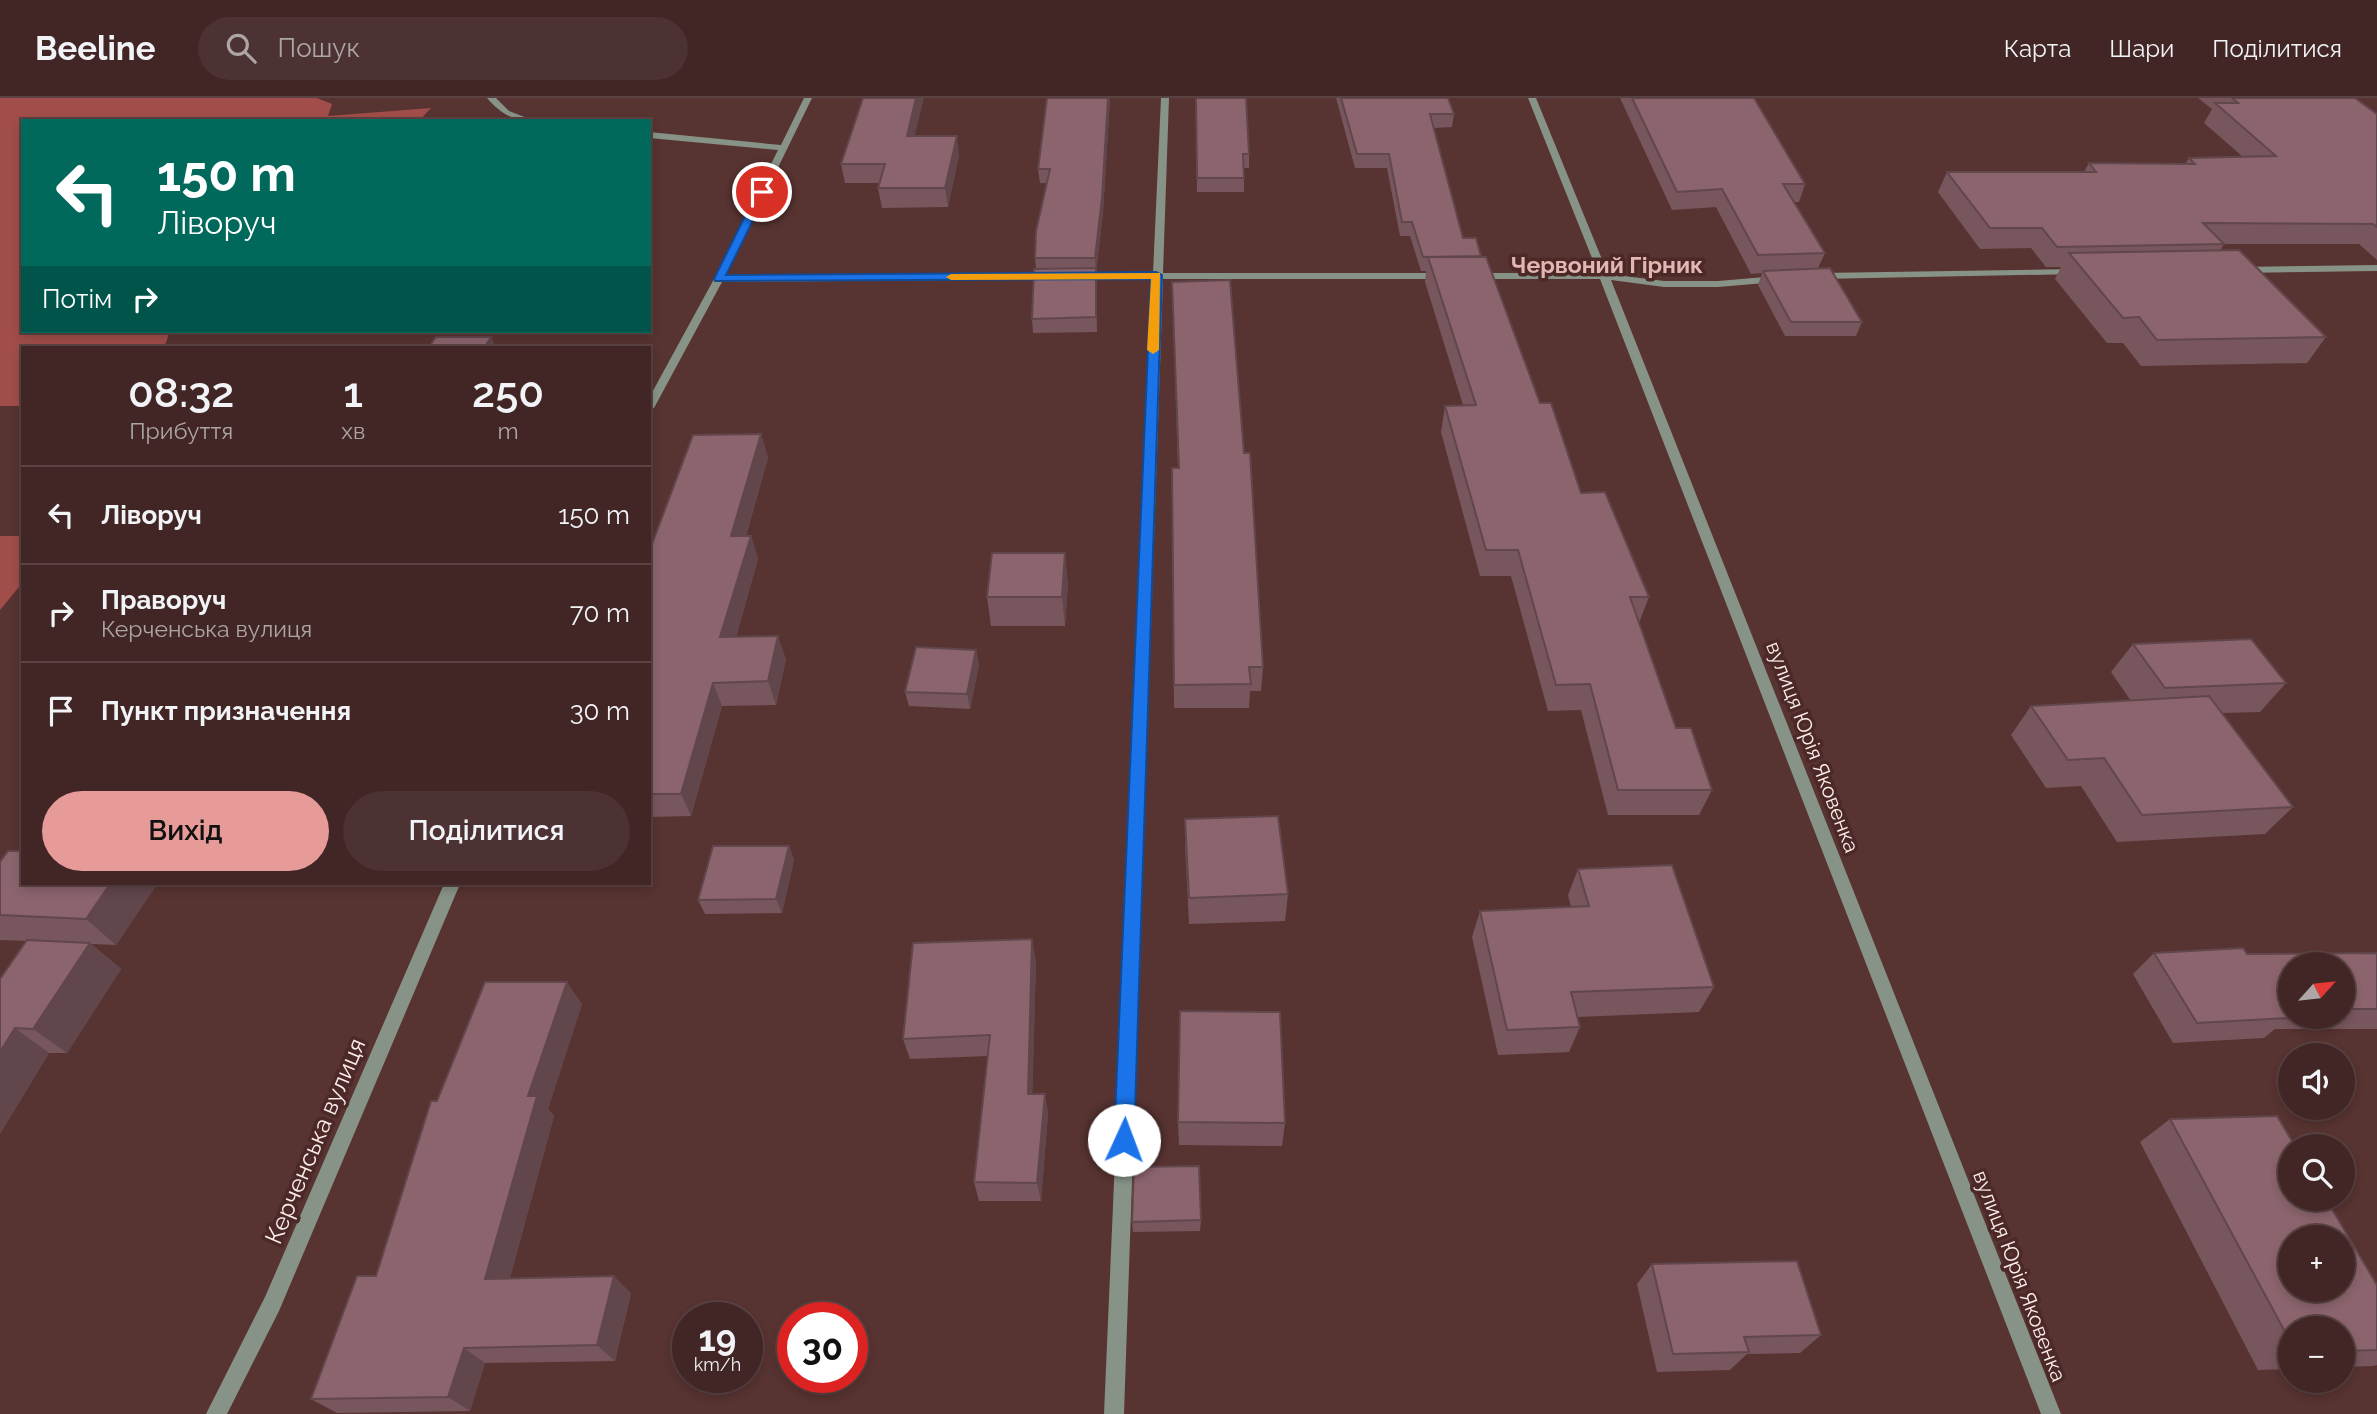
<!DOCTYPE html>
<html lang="uk">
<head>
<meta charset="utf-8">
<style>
  :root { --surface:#412625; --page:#4c3232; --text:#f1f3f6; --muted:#aea5a7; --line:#5a4342; --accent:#e69b98 }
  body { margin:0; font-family:Raleway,sans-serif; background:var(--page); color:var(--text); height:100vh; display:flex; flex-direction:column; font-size:26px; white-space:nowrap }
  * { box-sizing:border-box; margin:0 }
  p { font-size:23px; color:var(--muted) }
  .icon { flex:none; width:38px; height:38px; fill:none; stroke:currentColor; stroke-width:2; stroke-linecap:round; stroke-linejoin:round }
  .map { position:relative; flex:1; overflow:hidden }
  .sheet { position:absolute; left:21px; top:248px; width:630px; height:539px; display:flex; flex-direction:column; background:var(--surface); border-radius:0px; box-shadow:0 4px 10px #0003,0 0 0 2px var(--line) }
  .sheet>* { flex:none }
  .guide { position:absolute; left:21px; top:21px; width:630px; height:214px; border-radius:0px; box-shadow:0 4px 10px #0003,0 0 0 2px var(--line); background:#00695c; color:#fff; overflow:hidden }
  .needle { width:46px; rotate:63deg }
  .fabs { position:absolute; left:2278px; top:854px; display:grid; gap:14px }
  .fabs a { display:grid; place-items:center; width:77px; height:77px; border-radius:50%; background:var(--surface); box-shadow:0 4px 10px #0003,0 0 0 2px var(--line); font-size:35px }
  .speed { position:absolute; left:672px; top:1204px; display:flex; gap:14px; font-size:35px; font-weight:700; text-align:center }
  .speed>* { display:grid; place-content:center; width:91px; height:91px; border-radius:50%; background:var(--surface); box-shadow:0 4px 10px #0003,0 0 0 2px var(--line); line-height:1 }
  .speed small { font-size:18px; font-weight:400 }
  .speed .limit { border:10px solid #d22; background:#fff; color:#111 }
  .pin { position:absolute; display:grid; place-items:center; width:60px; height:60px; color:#fff; margin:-30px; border:4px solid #fff; border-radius:50%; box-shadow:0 2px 7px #0007 }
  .me { position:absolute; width:77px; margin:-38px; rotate:2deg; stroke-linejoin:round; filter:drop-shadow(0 0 5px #0008) }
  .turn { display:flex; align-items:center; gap:24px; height:147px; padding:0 21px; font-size:32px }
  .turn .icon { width:91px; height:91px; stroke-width:2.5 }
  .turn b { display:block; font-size:49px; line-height:60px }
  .then { display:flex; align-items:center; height:66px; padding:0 21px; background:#0003; gap:14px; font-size:26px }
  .eta { display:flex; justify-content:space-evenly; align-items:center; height:119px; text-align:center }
  .eta b { font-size:42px; font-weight:600; line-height:49px }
  .cta { display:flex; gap:14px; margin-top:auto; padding:14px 21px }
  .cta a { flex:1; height:80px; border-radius:42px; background:var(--accent); color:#111; font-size:28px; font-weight:600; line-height:80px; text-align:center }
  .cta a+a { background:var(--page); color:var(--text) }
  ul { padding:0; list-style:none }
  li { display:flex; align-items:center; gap:21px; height:98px; padding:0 21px; border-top:2px solid var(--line) }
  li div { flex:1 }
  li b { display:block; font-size:26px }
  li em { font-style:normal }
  header { display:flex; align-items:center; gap:42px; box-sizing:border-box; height:98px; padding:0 35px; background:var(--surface); border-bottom:2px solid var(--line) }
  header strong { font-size:33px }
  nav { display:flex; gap:38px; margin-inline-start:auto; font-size:24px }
  .search { width:490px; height:63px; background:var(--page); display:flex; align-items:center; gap:18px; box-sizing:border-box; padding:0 24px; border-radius:38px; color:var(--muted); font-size:26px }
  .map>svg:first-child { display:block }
  .green { fill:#a14d4a }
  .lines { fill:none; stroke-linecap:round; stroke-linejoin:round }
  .minor { fill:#879386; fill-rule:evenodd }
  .wall { fill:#78565e; fill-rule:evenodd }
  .shaded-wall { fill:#61464c }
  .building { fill:#8b646d; stroke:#61464c; stroke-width:2; fill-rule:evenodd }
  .route { fill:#1a73e8; stroke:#114b97; stroke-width:2 }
  .slow { fill:#f59e0b }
  .labels { text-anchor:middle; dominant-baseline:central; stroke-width:7; stroke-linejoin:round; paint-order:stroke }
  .street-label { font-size:21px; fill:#fceeed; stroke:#4c2927 }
  .far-district-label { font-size:23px; font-weight:bold; fill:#e3b6b2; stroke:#4c2927 }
  .near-street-label { font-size:24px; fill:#fceeed; stroke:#4c2927 }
</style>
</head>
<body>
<header>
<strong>Beeline</strong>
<div class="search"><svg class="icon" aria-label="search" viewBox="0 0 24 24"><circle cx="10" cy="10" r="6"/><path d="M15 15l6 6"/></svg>Пошук</div>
<nav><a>Карта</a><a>Шари</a><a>Поділитися</a></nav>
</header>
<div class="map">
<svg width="2377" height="1316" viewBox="0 0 2377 1316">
  <rect width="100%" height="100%" fill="#573331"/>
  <g class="green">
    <polygon points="0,0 317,0 332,6 328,18 431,10 419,23 23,23 23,233 170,233 164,250 23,250 23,308 0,308"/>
    <polygon points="0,438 23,438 23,484 0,512"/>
  </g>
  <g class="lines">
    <g class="minor">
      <path d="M487,0H496L509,13L535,23C513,23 501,16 487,0Z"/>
      <polygon points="804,0 812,0 725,178 1050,175 1055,178 1050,181 722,184 654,310 649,313 649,300 714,181 778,52 649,40 649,34 781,47"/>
      <polygon points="1161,0 1169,0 1163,175 1442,175 1447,178 1442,181 1163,181 1124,1316 1104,1316 1153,181 1077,181 1072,178 1077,175 1153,175"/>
      <polygon points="1528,0 1536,0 1608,176 1664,183 1718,183 1777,178 1782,181 1777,184 1718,189 1664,189 1611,182 2061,1316 2041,1316 1600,181 1476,181 1471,178 1476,175 1598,175"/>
      <polygon points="2377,167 2377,173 2239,175 2234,172 2239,169"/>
      <polygon points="2075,171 2080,174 2078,176 1819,181 1814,178 1819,175"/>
      <polygon points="444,786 460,786 279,1213 227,1316 206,1316 265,1199"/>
    </g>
  </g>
  <g class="wall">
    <polygon points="1047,0 1110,0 1103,114 1096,175 1097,234 1033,235 1032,221 1036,171 1035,160 1047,85 1040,85 1038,71"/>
    <polygon points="1196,0 1249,56 1249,70 1244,70 1244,94 1197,94"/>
    <polygon points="1336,0 1448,0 1454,16 1452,29 1434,30 1463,140 1481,159 1540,305 1581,395 1649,499 1639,525 1676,630 1712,692 1699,717 1608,717 1581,612 1548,613 1511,478 1480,478 1441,334 1445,308 1463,307 1425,184 1426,173 1421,173 1410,138 1400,138 1387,70 1355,70"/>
    <polygon points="1620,0 1754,0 1805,86 1799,104 1794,104 1825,155 1818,170 1862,224 1856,238 1785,238 1758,187 1762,175 1751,176 1716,109 1672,112"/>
    <polygon points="2198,0 2355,0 2377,16 2377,162 2359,146 2223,146 2224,146 2220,153 2326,239 2307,265 2141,268 2123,245 2107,245 2055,181 2061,169 2046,169 2031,150 1980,151 1938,94 1947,74 2084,74 2089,65 2185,66 2189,60 2242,58 2204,25 2212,11"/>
    <polygon points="914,38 959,57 948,109 882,110 878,90 879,85 845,85 841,66"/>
    <polygon points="1172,184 1263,569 1261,593 1250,593 1249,610 1174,610 1172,370 1178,370"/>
    <polygon points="761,336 768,360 746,438 751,438 758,461 736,539 786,561 776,607 722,608 691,718 649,719 649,454"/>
    <polygon points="1068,484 1065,528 991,528 987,499"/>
    <polygon points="2133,546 2286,585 2260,614 2222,615 2293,709 2265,736 2117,744 2081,688 2046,690 2011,637 2031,608 2131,603 2111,574"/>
    <polygon points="976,552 979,567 970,611 909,608 905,594"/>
    <polygon points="1185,721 1288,796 1285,823 1189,826 1185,748"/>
    <polygon points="789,748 794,762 782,815 705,816 698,802"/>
    <polygon points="0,764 23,786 157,786 116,847 91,846 121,871 67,955 49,955 0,1036 27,843 0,842"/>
    <polygon points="1578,771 1714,889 1699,914 1577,919 1580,929 1569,954 1498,957 1472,839 1480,813 1571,809 1568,797"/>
    <path d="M2154,855H2377V931H2275L2264,940L2173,945L2133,876ZM2291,866H2343V919H2291Z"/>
    <polygon points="1036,863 1032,996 1045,996 1048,1016 1041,1103 979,1103 974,1084 988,958 910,961 903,941"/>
    <polygon points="582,906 548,1011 554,1018 510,1180 631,1195 615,1263 485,1265 470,1313 337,1315 311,1301 376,1178 437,1003"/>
    <polygon points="2170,1021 2377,1187 2377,1267 2373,1268 2343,1269 2343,1230 2291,1230 2291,1271 2258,1272 2140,1044"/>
    <polygon points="1178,1024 1285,1025 1282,1048 1179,1047"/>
    <polygon points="1201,1122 1200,1133 1133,1134 1132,1124"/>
    <polygon points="1652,1166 1821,1237 1800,1255 1747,1256 1730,1272 1657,1274 1637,1186"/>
  </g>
  <g class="shaded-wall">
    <polygon points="916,0 924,0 910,57 907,38"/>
    <polygon points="1108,0 1110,0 1103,114 1096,175 1095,160"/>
    <polygon points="957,38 959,57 948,109 945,90"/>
    <polygon points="491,239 496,250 484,250"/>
    <polygon points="761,336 768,360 739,461 731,438"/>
    <polygon points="751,438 758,461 729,563 720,539"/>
    <polygon points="1065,455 1068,484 1065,528 1062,499"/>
    <polygon points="778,538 786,561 776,607 768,583"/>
    <polygon points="976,552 979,567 970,611 967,596"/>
    <polygon points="713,585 722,608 691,718 681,696"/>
    <polygon points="789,748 794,762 782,815 776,801"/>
    <polygon points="110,786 157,786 116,847 86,821"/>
    <polygon points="1032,841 1036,863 1032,1016 1028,996"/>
    <polygon points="90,845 121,871 67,955 33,931"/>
    <polygon points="567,884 582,906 548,1011 554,1018 505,1198 485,1181 528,998"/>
    <polygon points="15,930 49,955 0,1036 0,954"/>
    <polygon points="1045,996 1048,1016 1041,1103 1037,1085"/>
    <polygon points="614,1178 631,1195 615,1263 597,1247"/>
    <polygon points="464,1250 485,1265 470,1313 448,1299"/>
  </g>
  <g class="building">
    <polygon points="863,0 916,0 907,38 957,38 945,90 878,90 885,66 841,66"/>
    <polygon points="1047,0 1108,0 1102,100 1095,160 1035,160 1036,133 1050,71 1038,71"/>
    <polygon points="1196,0 1246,0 1249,56 1243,56 1244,80 1197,80"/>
    <polygon points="1341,0 1448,0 1454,16 1430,16 1463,140 1476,140 1481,158 1423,159 1412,124 1402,124 1389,56 1357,56"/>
    <polygon points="1632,0 1754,0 1805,86 1783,86 1825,155 1758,157 1722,91 1677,94"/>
    <polygon points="2232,0 2355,0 2377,16 2377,129 2373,126 2203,125 2224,146 2057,149 2042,130 1990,130 1947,74 2096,74 2089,65 2195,66 2189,60 2276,58 2215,5 2238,5"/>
    <polygon points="2239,152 2326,239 2157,242 2139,219 2123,220 2069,155"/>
    <polygon points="1428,159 1486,159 1540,305 1551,305 1581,395 1605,394 1649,499 1630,499 1676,630 1691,630 1712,692 1618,692 1590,586 1556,587 1518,452 1486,452 1445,308 1476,307"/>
    <polygon points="1096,170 1096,219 1032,221 1034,171"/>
    <polygon points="1830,170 1862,224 1791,224 1763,173"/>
    <polygon points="1230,182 1244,355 1250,355 1263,569 1249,569 1251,586 1174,587 1172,370 1179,370 1172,184"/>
    <polygon points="436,239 491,239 484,250 428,250"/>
    <polygon points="761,336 731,438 751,438 720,539 778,538 768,583 713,585 681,696 649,696 649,454 693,337"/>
    <polygon points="992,455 1065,455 1062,499 987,499"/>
    <polygon points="2251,541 2286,585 2165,590 2133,546"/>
    <polygon points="916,549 976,552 967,596 905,594"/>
    <polygon points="2209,598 2293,709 2142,717 2104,660 2068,662 2031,608"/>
    <polygon points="1278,718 1288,796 1189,800 1185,721"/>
    <polygon points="713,748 789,748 776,801 698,802"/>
    <polygon points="8,753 23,753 23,786 110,786 86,821 0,817 0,764"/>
    <polygon points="1672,767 1714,889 1571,894 1580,929 1507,932 1480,813 1589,808 1578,771"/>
    <polygon points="1032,841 1028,996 1045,996 1037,1085 974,1084 990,937 903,941 913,845"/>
    <polygon points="27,842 90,845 33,931 15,930 0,954 0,881"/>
    <polygon points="2243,850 2247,856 2377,855 2377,911 2343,911 2343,866 2291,866 2291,911 2284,911 2289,920 2197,925 2154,855"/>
    <polygon points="485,884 567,884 528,998 537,998 485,1181 614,1178 597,1247 464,1250 448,1299 311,1301 357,1178 376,1178 431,1003 437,1003"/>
    <polygon points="1180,913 1280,914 1285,1025 1178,1024"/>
    <path d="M2277,1018L2295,1048H2291V1101H2326L2377,1187V1252L2343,1253V1230H2291V1245L2170,1021ZM2291,1139H2343V1192H2291Z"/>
    <polygon points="1199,1068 1201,1122 1132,1124 1134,1069"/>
    <polygon points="1797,1163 1821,1237 1744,1239 1749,1254 1673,1256 1652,1166"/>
  </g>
  <polygon class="route" points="762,91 767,94 726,177 1156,174 1162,177 1134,1042 1131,1048 1124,1051 1117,1048 1114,1042 1151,181 715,183 714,181 757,94"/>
  <polygon class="slow" points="1160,175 1159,252 1153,256 1147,252 1151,181 951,182 946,179 951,176"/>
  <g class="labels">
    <g class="street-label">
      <text transform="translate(1813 649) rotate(69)">вулиця Юрія Яковенка</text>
      <text transform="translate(2020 1178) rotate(69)">вулиця Юрія Яковенка</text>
    </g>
    <g class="far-district-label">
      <text x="1607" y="166">Червоний Гірник</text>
    </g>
    <g class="near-street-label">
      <text transform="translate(315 1043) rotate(-67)">Керченська вулиця</text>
    </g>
  </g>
</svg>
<div class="fabs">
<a><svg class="needle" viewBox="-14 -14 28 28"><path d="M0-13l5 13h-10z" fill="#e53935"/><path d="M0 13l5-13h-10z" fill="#aea5a7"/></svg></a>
<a><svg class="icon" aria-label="sound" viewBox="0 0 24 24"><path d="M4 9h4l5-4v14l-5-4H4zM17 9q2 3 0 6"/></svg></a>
<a><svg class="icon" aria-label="search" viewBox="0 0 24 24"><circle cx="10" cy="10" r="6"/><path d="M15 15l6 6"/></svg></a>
<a>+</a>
<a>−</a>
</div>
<div class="speed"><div>19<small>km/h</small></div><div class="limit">30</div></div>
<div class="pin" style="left:762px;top:94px;background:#d93025"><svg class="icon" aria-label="arrive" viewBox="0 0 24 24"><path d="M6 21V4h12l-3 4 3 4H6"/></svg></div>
<svg class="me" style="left:1124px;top:1042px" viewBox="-20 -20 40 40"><circle r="19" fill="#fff"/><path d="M0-13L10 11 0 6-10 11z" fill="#1a73e8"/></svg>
<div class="guide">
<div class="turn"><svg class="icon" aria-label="left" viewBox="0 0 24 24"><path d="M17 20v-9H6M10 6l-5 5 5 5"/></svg><div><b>150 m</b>Ліворуч</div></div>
<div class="then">Потім<svg class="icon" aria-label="right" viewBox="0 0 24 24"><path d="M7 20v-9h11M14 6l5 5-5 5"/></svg></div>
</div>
<section class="sheet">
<div class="eta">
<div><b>08:32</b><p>Прибуття</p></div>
<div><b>1</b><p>хв</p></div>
<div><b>250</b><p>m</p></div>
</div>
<ul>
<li><svg class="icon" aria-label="left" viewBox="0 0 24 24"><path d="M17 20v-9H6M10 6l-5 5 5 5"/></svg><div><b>Ліворуч</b></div><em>150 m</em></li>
<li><svg class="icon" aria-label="right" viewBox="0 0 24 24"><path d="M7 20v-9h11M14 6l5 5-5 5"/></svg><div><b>Праворуч</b><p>Керченська вулиця</p></div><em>70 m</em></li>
<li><svg class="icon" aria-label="arrive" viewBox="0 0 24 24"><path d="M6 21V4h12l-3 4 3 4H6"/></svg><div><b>Пункт призначення</b></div><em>30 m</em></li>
</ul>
<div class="cta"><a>Вихід</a><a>Поділитися</a></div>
</section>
</div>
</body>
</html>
